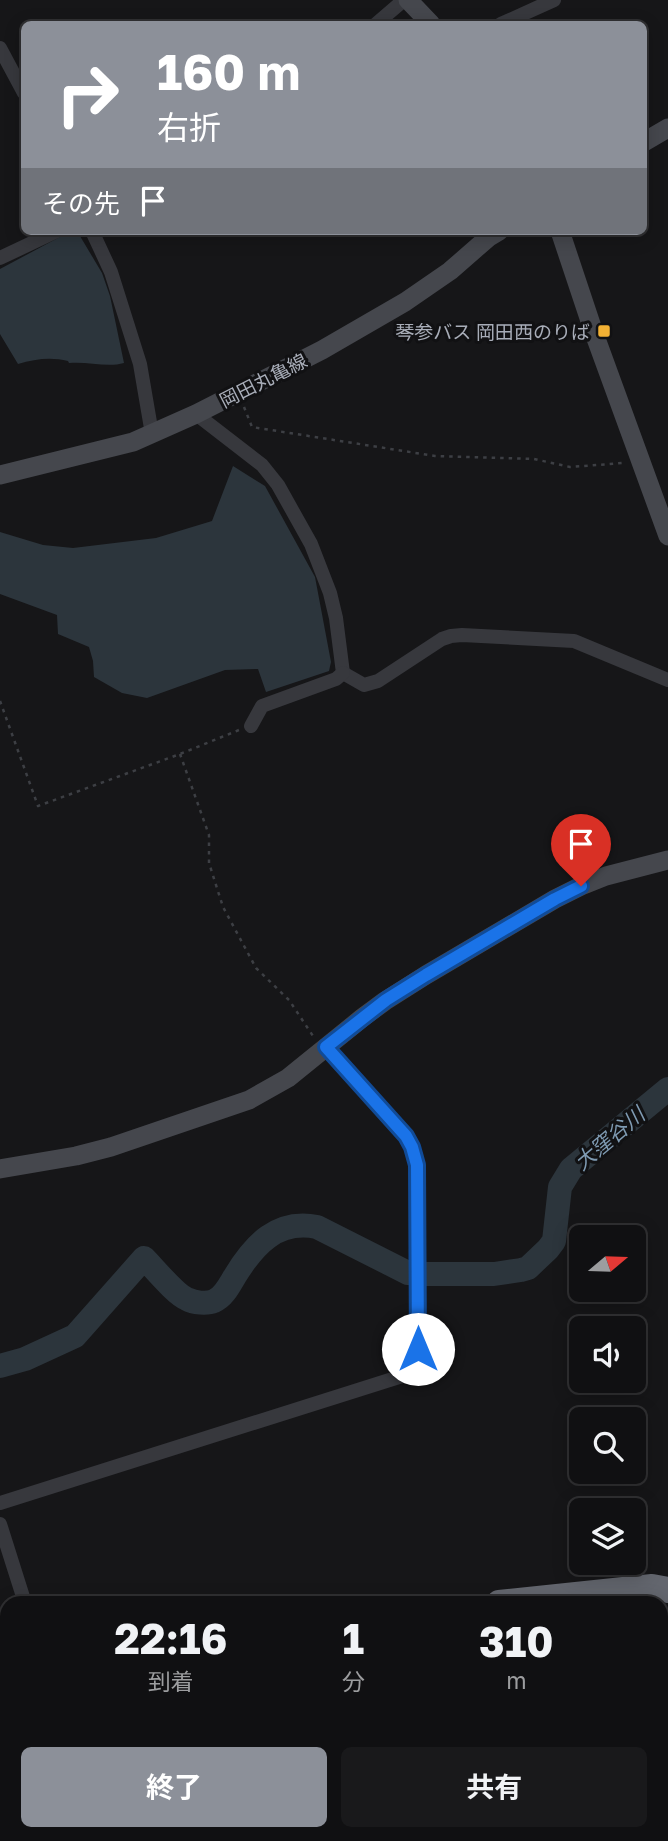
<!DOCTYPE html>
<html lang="ja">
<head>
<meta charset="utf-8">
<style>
  :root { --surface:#101012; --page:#19191b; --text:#f1f3f6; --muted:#9c9d9f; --line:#303032; --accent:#8c9099 }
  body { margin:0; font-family:"Golos Text","Noto Sans JP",sans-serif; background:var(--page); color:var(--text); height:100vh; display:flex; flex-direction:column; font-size:26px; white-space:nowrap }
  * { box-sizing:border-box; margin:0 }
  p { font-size:23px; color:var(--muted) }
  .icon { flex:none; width:38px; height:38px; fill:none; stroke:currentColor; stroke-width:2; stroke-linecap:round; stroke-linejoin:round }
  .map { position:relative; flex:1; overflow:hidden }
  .drawer { position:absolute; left:0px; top:1596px; width:668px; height:245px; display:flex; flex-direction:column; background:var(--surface); border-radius:21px 21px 0 0; box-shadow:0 4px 18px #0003,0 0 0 2px var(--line) }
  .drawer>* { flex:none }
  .hud { position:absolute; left:21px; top:21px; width:626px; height:214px; border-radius:10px; box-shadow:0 4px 18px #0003,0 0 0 2px var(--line); background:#8c9099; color:#fff; overflow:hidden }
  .needle { width:46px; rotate:71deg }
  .tools { position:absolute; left:569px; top:1225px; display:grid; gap:14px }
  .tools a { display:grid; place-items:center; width:77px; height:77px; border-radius:10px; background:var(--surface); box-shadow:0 4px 18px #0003,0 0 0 2px var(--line); font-size:35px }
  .pin { position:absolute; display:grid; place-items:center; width:60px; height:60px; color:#fff; margin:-72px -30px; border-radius:50% 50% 50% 0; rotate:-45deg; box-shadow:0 0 7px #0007 }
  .pin .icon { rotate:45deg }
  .me { position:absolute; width:77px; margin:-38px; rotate:0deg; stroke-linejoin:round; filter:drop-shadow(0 0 5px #0008) }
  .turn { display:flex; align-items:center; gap:24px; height:147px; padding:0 21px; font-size:32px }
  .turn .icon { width:91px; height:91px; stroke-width:2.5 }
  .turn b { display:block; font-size:49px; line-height:60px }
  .then { display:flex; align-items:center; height:66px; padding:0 21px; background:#0003; gap:14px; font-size:26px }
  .eta { display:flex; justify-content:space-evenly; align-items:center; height:119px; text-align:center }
  .eta b { font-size:42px; font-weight:700; line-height:49px }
  .button { display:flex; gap:14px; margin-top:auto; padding:14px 21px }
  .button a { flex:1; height:80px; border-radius:10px; background:var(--accent); color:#fff; font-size:28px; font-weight:700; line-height:80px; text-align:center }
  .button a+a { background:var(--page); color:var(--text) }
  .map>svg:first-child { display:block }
  .water { fill:#2c353c }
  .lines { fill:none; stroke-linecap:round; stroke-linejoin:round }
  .river { stroke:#2c353c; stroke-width:24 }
  .path { stroke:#3d3f44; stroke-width:2.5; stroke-dasharray:3.5 5; stroke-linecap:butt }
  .street { stroke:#37383d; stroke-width:14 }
  .secondary { stroke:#45474d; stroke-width:19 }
  .highway { stroke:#63666e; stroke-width:26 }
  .route-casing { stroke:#114b97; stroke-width:18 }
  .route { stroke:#1a73e8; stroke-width:12 }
  .poi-dot { fill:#f2b134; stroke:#111113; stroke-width:2.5 }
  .labels { text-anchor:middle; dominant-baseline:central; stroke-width:6; stroke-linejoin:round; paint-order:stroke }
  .poi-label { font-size:19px; fill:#a8adb8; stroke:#111113; text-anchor:end }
  .street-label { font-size:19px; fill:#a8adb8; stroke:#111113 }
  .water-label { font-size:21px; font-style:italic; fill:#7f9bb3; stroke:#111113 }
</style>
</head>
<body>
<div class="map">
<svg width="668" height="1841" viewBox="0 0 668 1841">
  <rect width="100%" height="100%" fill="#161618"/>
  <g class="water">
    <path d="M71,231H77L102,273L110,296L124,363C107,368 87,361 69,363L68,361C51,357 35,359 18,364L0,334V269Z"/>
    <polygon points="233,466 265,486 315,577 331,662 329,671 266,692 258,669 225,670 147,698 122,693 94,677 93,661 89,647 58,634 57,615 0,594 0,532 43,545 73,548 156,538 212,521"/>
  </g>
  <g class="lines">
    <path class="river" d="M0,1366L25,1359L75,1336L144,1258C154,1268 176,1295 187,1299C194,1303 207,1304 214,1301C224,1297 230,1284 235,1276C254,1245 277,1219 317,1227L408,1273L427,1274H494L521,1270L528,1268L548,1249L554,1241L560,1187L571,1169L668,1089"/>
    <g class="path">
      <polyline points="244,407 252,427 435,456 534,459 570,467 623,463"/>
      <polyline points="0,701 38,806 180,754 239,730"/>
      <polyline points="180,754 209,835 209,863 223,907 256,968 289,1000 313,1036"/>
    </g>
    <g class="street">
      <polyline points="376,24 404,0"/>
      <polyline points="501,24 554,0"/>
      <polyline points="0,48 24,93"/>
      <polyline points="92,231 111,272 140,364 152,434"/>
      <polyline points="0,258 57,231"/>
      <polyline points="196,414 262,465 278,485 311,544 330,593 336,618 343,673"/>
      <polyline points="343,673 364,685 378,681 442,639 451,636 462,635 574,641 668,680"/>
      <polyline points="251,726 262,706 336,679 343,673"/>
      <polyline points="0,1503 418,1371 417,1165 413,1147 406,1135 326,1047"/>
      <polyline points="0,1524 25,1603"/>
      <polyline points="0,1680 7,1678"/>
      <polyline points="662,1682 668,1689"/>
      <polyline points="99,1834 123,1841"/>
      <polyline points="583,1834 588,1841"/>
      <polyline points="74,1841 80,1834"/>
      <polyline points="151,1841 165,1834"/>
    </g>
    <g class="secondary">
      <polyline points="408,0 431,24"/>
      <polyline points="644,142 668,128"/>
      <polyline points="560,231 594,333 668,536"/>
      <polyline points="0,475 133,442 196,414 322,350 405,302 450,271 489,237 499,231"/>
      <polyline points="0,1169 76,1156 111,1147 249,1100 288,1078 362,1018 385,1001 426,975 555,899 581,886 606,876 668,860"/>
    </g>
    <g class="highway">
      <polyline points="499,1603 652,1587 668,1590"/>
      <polyline points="662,1652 668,1648"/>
      <polyline points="0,1746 7,1743"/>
      <polyline points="329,1841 340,1834"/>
    </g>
  </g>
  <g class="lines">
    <g class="route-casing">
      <polyline id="route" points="418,1349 417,1165 412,1147 406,1136 326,1047 386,1000 426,975 555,899 581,886"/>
    </g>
    <use href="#route" class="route"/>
  </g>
  <rect class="poi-dot" x="597" y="324" width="14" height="14" rx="3.5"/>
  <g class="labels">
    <g class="poi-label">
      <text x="590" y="331">琴参バス 岡田西のりば</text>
    </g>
    <g class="street-label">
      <text transform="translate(263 380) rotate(-27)">岡田丸亀線</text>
    </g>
    <g class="water-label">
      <text transform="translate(609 1138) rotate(-40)">大窪谷川</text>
    </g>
  </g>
</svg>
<div class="tools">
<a><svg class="needle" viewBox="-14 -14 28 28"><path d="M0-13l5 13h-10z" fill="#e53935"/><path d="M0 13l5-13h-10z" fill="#9c9d9f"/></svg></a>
<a><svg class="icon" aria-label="sound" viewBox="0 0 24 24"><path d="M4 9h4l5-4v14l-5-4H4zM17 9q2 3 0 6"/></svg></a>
<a><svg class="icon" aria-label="search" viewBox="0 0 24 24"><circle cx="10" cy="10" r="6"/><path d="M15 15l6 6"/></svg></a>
<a><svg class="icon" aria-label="layers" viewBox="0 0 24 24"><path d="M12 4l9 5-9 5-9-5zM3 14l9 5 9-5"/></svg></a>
</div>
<div class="pin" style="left:581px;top:886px;background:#d93025"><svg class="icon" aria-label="arrive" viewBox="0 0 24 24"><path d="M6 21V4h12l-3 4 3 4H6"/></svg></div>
<svg class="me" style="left:418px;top:1349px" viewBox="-20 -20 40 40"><circle r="19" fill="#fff"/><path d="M0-13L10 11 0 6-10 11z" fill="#1a73e8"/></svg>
<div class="hud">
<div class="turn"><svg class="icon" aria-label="right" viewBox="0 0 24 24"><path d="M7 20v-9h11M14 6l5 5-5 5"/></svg><div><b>160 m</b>右折</div></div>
<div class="then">その先<svg class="icon" aria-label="arrive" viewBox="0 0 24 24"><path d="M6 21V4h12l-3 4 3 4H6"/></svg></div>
</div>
<section class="drawer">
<div class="eta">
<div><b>22:16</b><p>到着</p></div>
<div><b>1</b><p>分</p></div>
<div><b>310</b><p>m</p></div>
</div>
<div class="button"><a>終了</a><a>共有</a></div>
</section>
</div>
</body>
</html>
